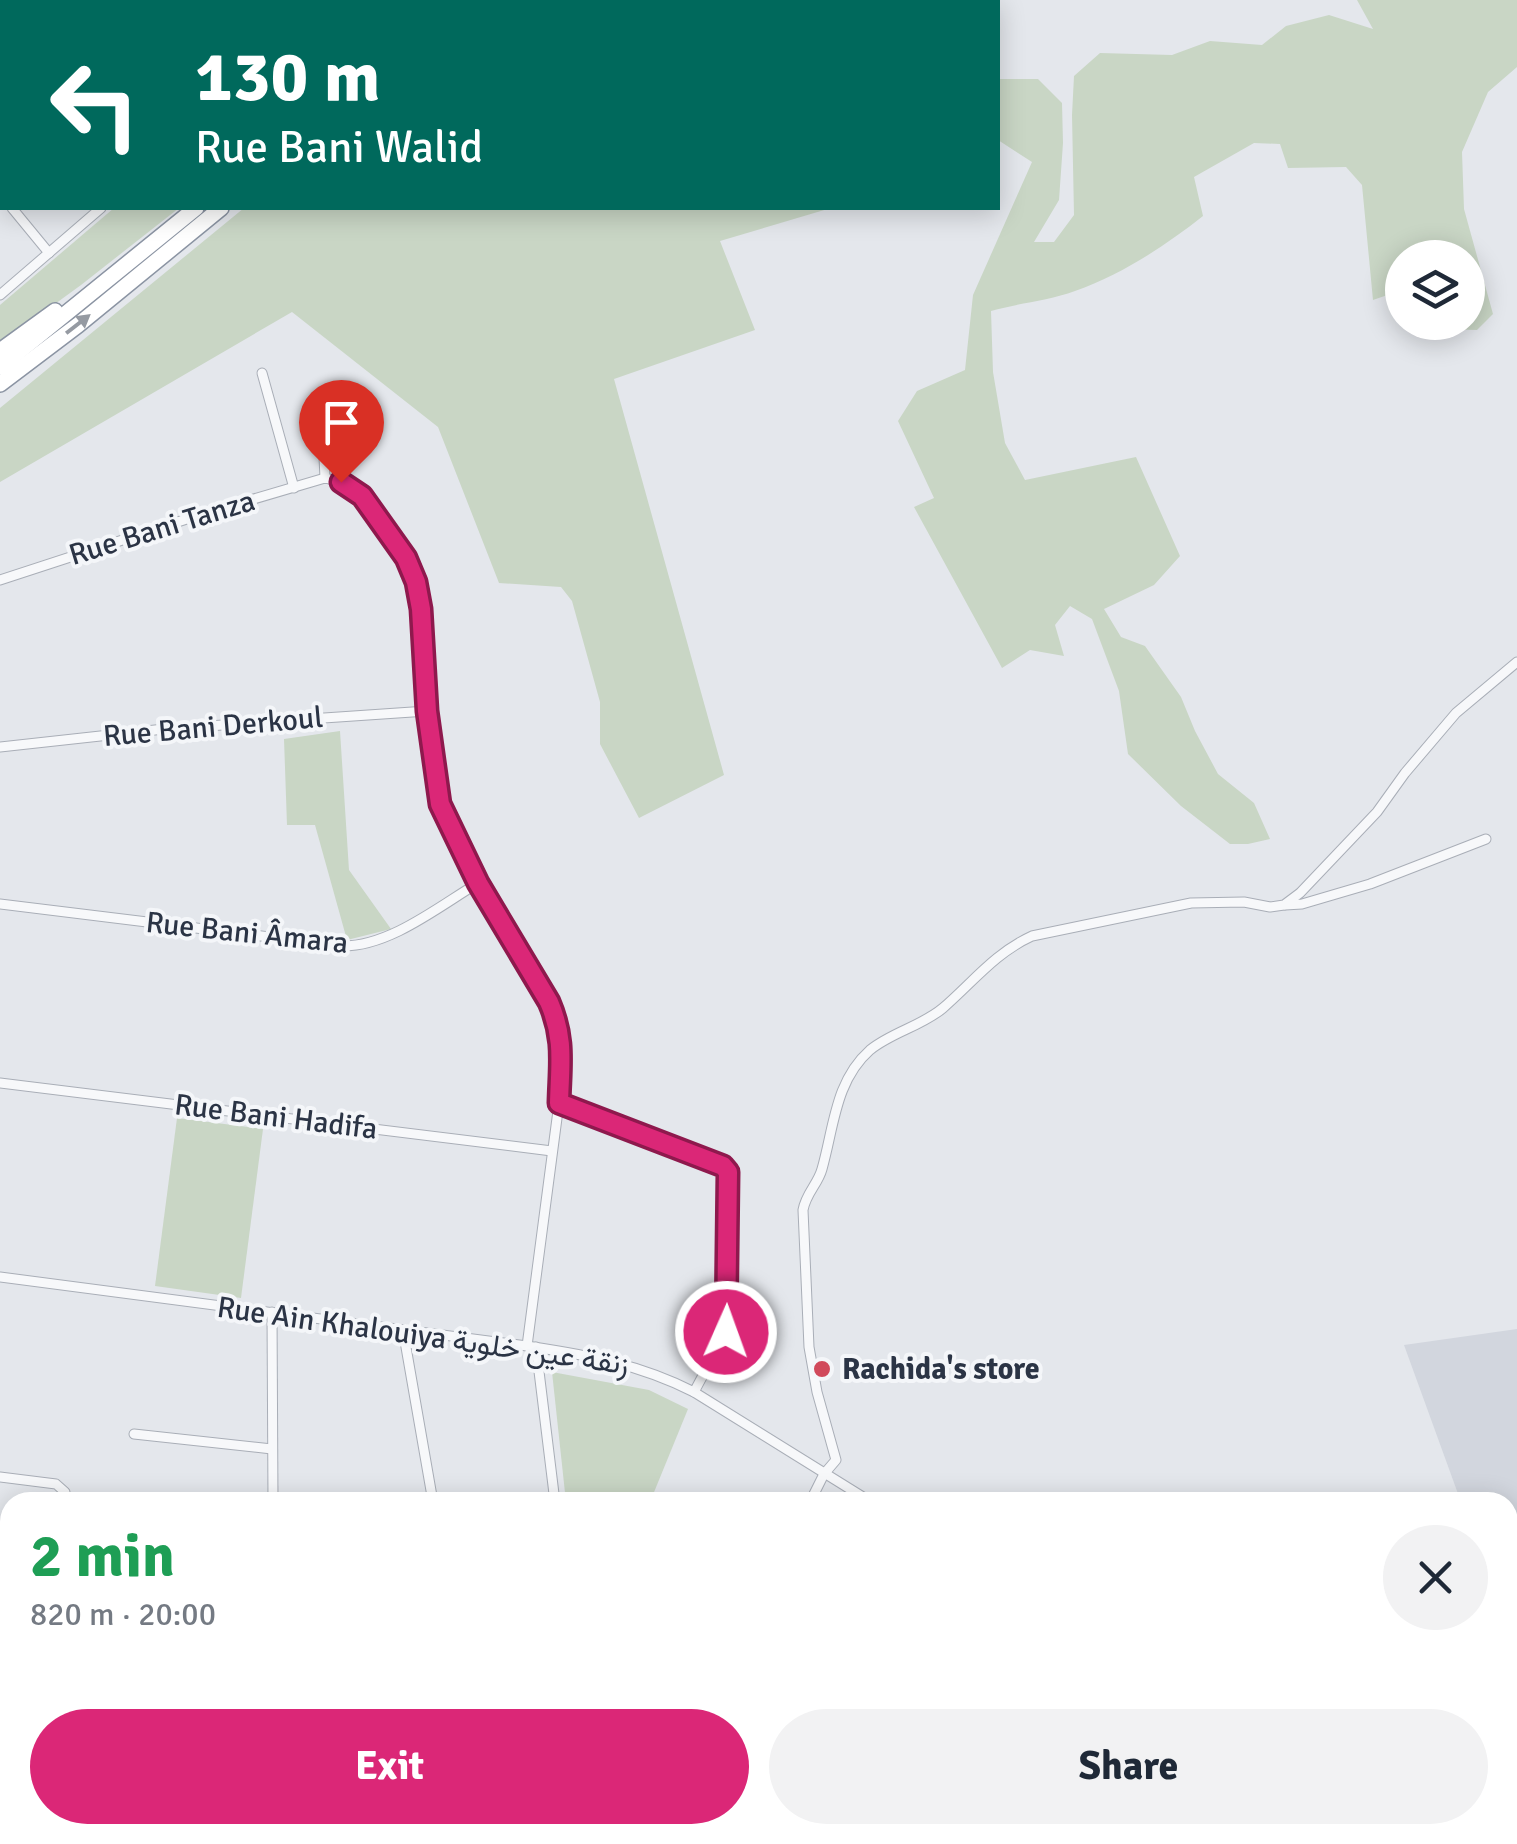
<!DOCTYPE html>
<html lang="en">
<head>
<meta charset="utf-8">
<style>
  :root { --surface:#fff; --page:#f2f2f3; --text:#1f2937; --muted:#747a83; --accent:#db2777 }
  body { margin:0; font-family:Signika,Vazirmatn,sans-serif; background:var(--page); color:var(--text); height:100vh; display:flex; flex-direction:column; font-size:38px; white-space:nowrap }
  * { box-sizing:border-box; margin:0 }
  p { font-size:32px; color:var(--muted) }
  .icon { flex:none; width:55px; height:55px; fill:none; stroke:currentColor; stroke-width:2; stroke-linecap:round; stroke-linejoin:round }
  .map { position:relative; flex:1; overflow:hidden }
  .details { position:absolute; left:0px; top:1492px; width:1518px; height:352px; display:flex; flex-direction:column; background:var(--surface); border-radius:30px 30px 0 0; box-shadow:0 5px 25px #0003 }
  .details>* { flex:none }
  .banner { position:absolute; left:0px; top:0px; width:1000px; height:210px; box-shadow:0 5px 25px #0003; background:#00695c; color:#fff; overflow:hidden }
  .buttons { position:absolute; left:1385px; top:240px; display:grid; gap:20px }
  .buttons a { display:grid; place-items:center; width:100px; height:100px; border-radius:50%; background:var(--surface); box-shadow:0 5px 25px #0003; font-size:50px }
  .pin { position:absolute; display:grid; place-items:center; width:85px; height:85px; color:#fff; margin:-102px -42px; border-radius:50% 50% 50% 0; rotate:-45deg; box-shadow:0 0 10px #0007 }
  .pin .icon { rotate:45deg }
  .me { position:absolute; width:110px; margin:-55px; rotate:2deg; stroke-linejoin:round; filter:drop-shadow(0 0 8px #0008) }
  .turn { display:flex; align-items:center; gap:35px; height:210px; padding:0 30px; font-size:45px }
  .turn .icon { width:130px; height:130px; stroke-width:2.5 }
  .turn b { display:block; font-size:70px; line-height:85px }
  .round { display:grid; place-items:center; flex:none; width:105px; height:105px; border-radius:52px; background:var(--page) }
  .overview { display:flex; align-items:center; justify-content:space-between; height:170px; padding:0 30px }
  h1 { font-size:60px; font-weight:800; line-height:75px; color:#1e9e55 }
  .cta { display:flex; gap:20px; margin-top:auto; padding:20px 30px }
  .cta a { flex:1; height:115px; border-radius:60px; background:var(--accent); color:#fff; font-size:40px; font-weight:800; line-height:115px; text-align:center }
  .cta a+a { background:var(--page); color:var(--text) }
  .map>svg:first-child { display:block }
  .built { fill:#d2d6de }
  .green { fill:#c9d6c5 }
  .lines { fill:none; stroke-linecap:round; stroke-linejoin:round }
  .minor-casing { stroke:#a9aeb7; stroke-width:11 }
  .trunk-casing { stroke:#8b94a3; stroke-width:18 }
  .minor { stroke:#f7f8fa; stroke-width:9 }
  .trunk { stroke:#fff; stroke-width:15 }
  .oneway { fill:#959aa2 }
  .route-casing { stroke:#8e194d; stroke-width:25 }
  .route { stroke:#db2777; stroke-width:18 }
  .poi-dot { fill:#d1495b; stroke:#f4f6f9; stroke-width:4 }
  .labels { text-anchor:middle; dominant-baseline:central; stroke-width:8; stroke-linejoin:round; paint-order:stroke }
  .street-label { font-size:30px; fill:#2b3445; stroke:#f4f6f9 }
  .poi-label { font-size:30px; font-weight:bold; fill:#2b3445; stroke:#f4f6f9; text-anchor:start }
</style>
</head>
<body>
<div class="map">
<svg width="1517" height="1844" viewBox="0 0 1517 1844">
  <rect width="100%" height="100%" fill="#e4e7ec"/>
  <polygon class="built" points="1517,1329 1517,1568 1508,1572 1508,1502 1461,1502 1404,1345"/>
  <g class="green">
    <path d="M1357,0H1517V67L1488,92L1462,152L1464,209L1493,314L1477,330L1439,329L1432,323L1468,322V258H1402V290L1373,300L1362,185L1346,167L1288,168L1280,144L1254,143L1194,177L1203,216C1165,246 1121,275 1075,291C1048,301 1018,303 991,311L993,372L1005,443L1025,480L1136,457L1180,556L1154,585L1104,609L1121,637L1145,646L1181,697L1195,731L1218,774L1254,803L1270,839L1248,844H1230L1181,806L1128,754L1119,691L1092,619L1070,606L1055,625L1064,656L1030,650L1002,668L914,507L934,498L898,421L917,391L965,370L973,295L1032,162L998,140V79H1038L1062,103L1063,143L1059,200L1034,242H1054L1074,215L1072,115L1074,76L1100,53L1172,55L1210,41L1262,45L1286,26L1329,15L1373,29Z"/>
    <polygon points="114,208 179,208 81,285 0,344 0,305"/>
    <polygon points="244,208 831,208 720,241 755,330 614,379 724,775 639,818 600,744 600,702 572,601 561,587 499,583 438,427 292,312 0,482 0,408"/>
    <polygon points="340,731 349,870 391,929 347,940 315,825 287,825 284,739"/>
    <polygon points="177,1118 263,1129 241,1298 155,1286"/>
    <polygon points="552,1372 649,1390 688,1409 650,1502 566,1502"/>
  </g>
  <g class="lines">
    <g class="minor-casing">
      <g id="minor">
        <polyline points="60,0 60,2"/>
        <polyline points="90,0 91,2"/>
        <polyline points="154,0 155,2"/>
        <polyline points="196,0 197,2"/>
        <polyline points="303,0 303,2"/>
        <polyline points="216,2 223,0"/>
        <polyline points="340,2 345,0"/>
        <polyline points="0,14 2,21"/>
        <polyline points="0,35 2,34"/>
        <polyline points="0,99 2,98"/>
        <polyline points="0,136 2,135"/>
        <polyline points="0,194 2,197"/>
        <polyline points="12,208 49,253"/>
        <polyline points="0,295 101,208"/>
        <polyline points="262,373 294,488"/>
        <polyline points="321,395 325,478"/>
        <polyline points="0,580 196,516 325,478 341,482 362,497 406,559 415,581 421,609 427,711 439,804 478,883 549,1002 559,1026 561,1040 559,1103 527,1346"/>
        <polyline points="0,747 164,729 427,711"/>
        <path d="M0,904L343,946C390,946 438,907 478,883"/>
        <polyline points="1285,905 1302,904 1370,884 1486,839"/>
        <polyline points="0,1083 552,1151"/>
        <polyline points="559,1103 723,1166 727,1170 728,1326 724,1336 694,1392"/>
        <path d="M0,1277L527,1346C587,1355 639,1364 694,1392L871,1502"/>
        <polyline points="272,1312 273,1502"/>
        <polyline points="403,1330 433,1502"/>
        <polyline points="536,1347 555,1502"/>
        <polyline points="134,1434 272,1449"/>
        <polyline points="0,1477 56,1484 65,1492 65,1502"/>
        <path d="M810,1502L824,1474L836,1460L817,1392L809,1347L803,1210C806,1193 818,1184 822,1169C834,1127 835,1081 870,1050C892,1032 922,1026 943,1008C973,982 995,953 1032,936L1191,903L1244,902L1270,907L1284,905L1300,893L1377,812L1405,773L1456,713L1517,662"/>
        <polyline points="0,1546 10,1547"/>
        <polyline points="1508,1579 1517,1576"/>
        <polyline points="0,1711 10,1712"/>
        <polyline points="158,1844 206,1835"/>
        <polyline points="644,1844 648,1835"/>
      </g>
    </g>
    <g class="trunk-casing">
      <g id="trunk">
        <polyline points="485,2 491,0"/>
        <polyline points="532,2 539,0"/>
        <polyline points="0,351 55,311"/>
        <polyline points="0,367 196,208"/>
        <polyline points="0,384 78,325 221,208"/>
      </g>
    </g>
    <use href="#minor" class="minor"/>
    <use href="#trunk" class="trunk"/>
  </g>
  <defs><path id="oneway-solid" d="M-6-.8H1V-3.2L6.5 0L1 3.2V.8H-6Z" transform="scale(2.5)"/></defs>
  <use class="oneway" href="#oneway-solid" transform="translate(78 324) rotate(-38)"/>
  <g class="lines">
    <g class="route-casing">
      <path id="route" d="M341,482L362,496L406,558L416,582L421,609L427,711L440,804L478,883L549,1002C565,1039 560,1064 559,1103L723,1166L728,1172L726,1332"/>
    </g>
    <use href="#route" class="route"/>
  </g>
  <circle class="poi-dot" cx="822" cy="1369" r="10"/>
  <g class="labels">
    <g class="street-label">
      <text transform="translate(162 528) rotate(-17)">Rue Bani Tanza</text>
      <text transform="translate(213 727) rotate(-5)">Rue Bani Derkoul</text>
      <text transform="translate(247 933) rotate(6)">Rue Bani Âmara</text>
      <text transform="translate(276 1117) rotate(7)">Rue Bani Hadifa</text>
      <text transform="translate(423 1336) rotate(8)">Rue Ain Khalouiya زنقة عين خلوية</text>
    </g>
    <g class="poi-label">
      <text x="842" y="1369">Rachida's store</text>
    </g>
  </g>
</svg>
<div class="buttons">
<a><svg class="icon" aria-label="layers" viewBox="0 0 24 24"><path d="M12 4l9 5-9 5-9-5zM3 14l9 5 9-5"/></svg></a>
</div>
<div class="pin" style="left:341px;top:482px;background:#d93025"><svg class="icon" aria-label="arrive" viewBox="0 0 24 24"><path d="M6 21V4h12l-3 4 3 4H6"/></svg></div>
<svg class="me" style="left:726px;top:1332px" viewBox="-20 -20 40 40"><circle r="17" fill="#db2777" stroke="#fff" stroke-width="3"/><path d="M0-11L8 9 0 5-8 9z" fill="#fff"/></svg>
<div class="banner">
<div class="turn"><svg class="icon" aria-label="left" viewBox="0 0 24 24"><path d="M17 20v-9H6M10 6l-5 5 5 5"/></svg><div><b>130 m</b>Rue Bani Walid</div></div>
</div>
<section class="details">
<div class="overview"><div><h1>2 min</h1><p>820 m · 20:00</p></div><a class="round"><svg class="icon" aria-label="close" viewBox="0 0 24 24"><path d="M6 6l12 12M18 6L6 18"/></svg></a></div>
<div class="cta"><a>Exit</a><a>Share</a></div>
</section>
</div>
</body>
</html>
